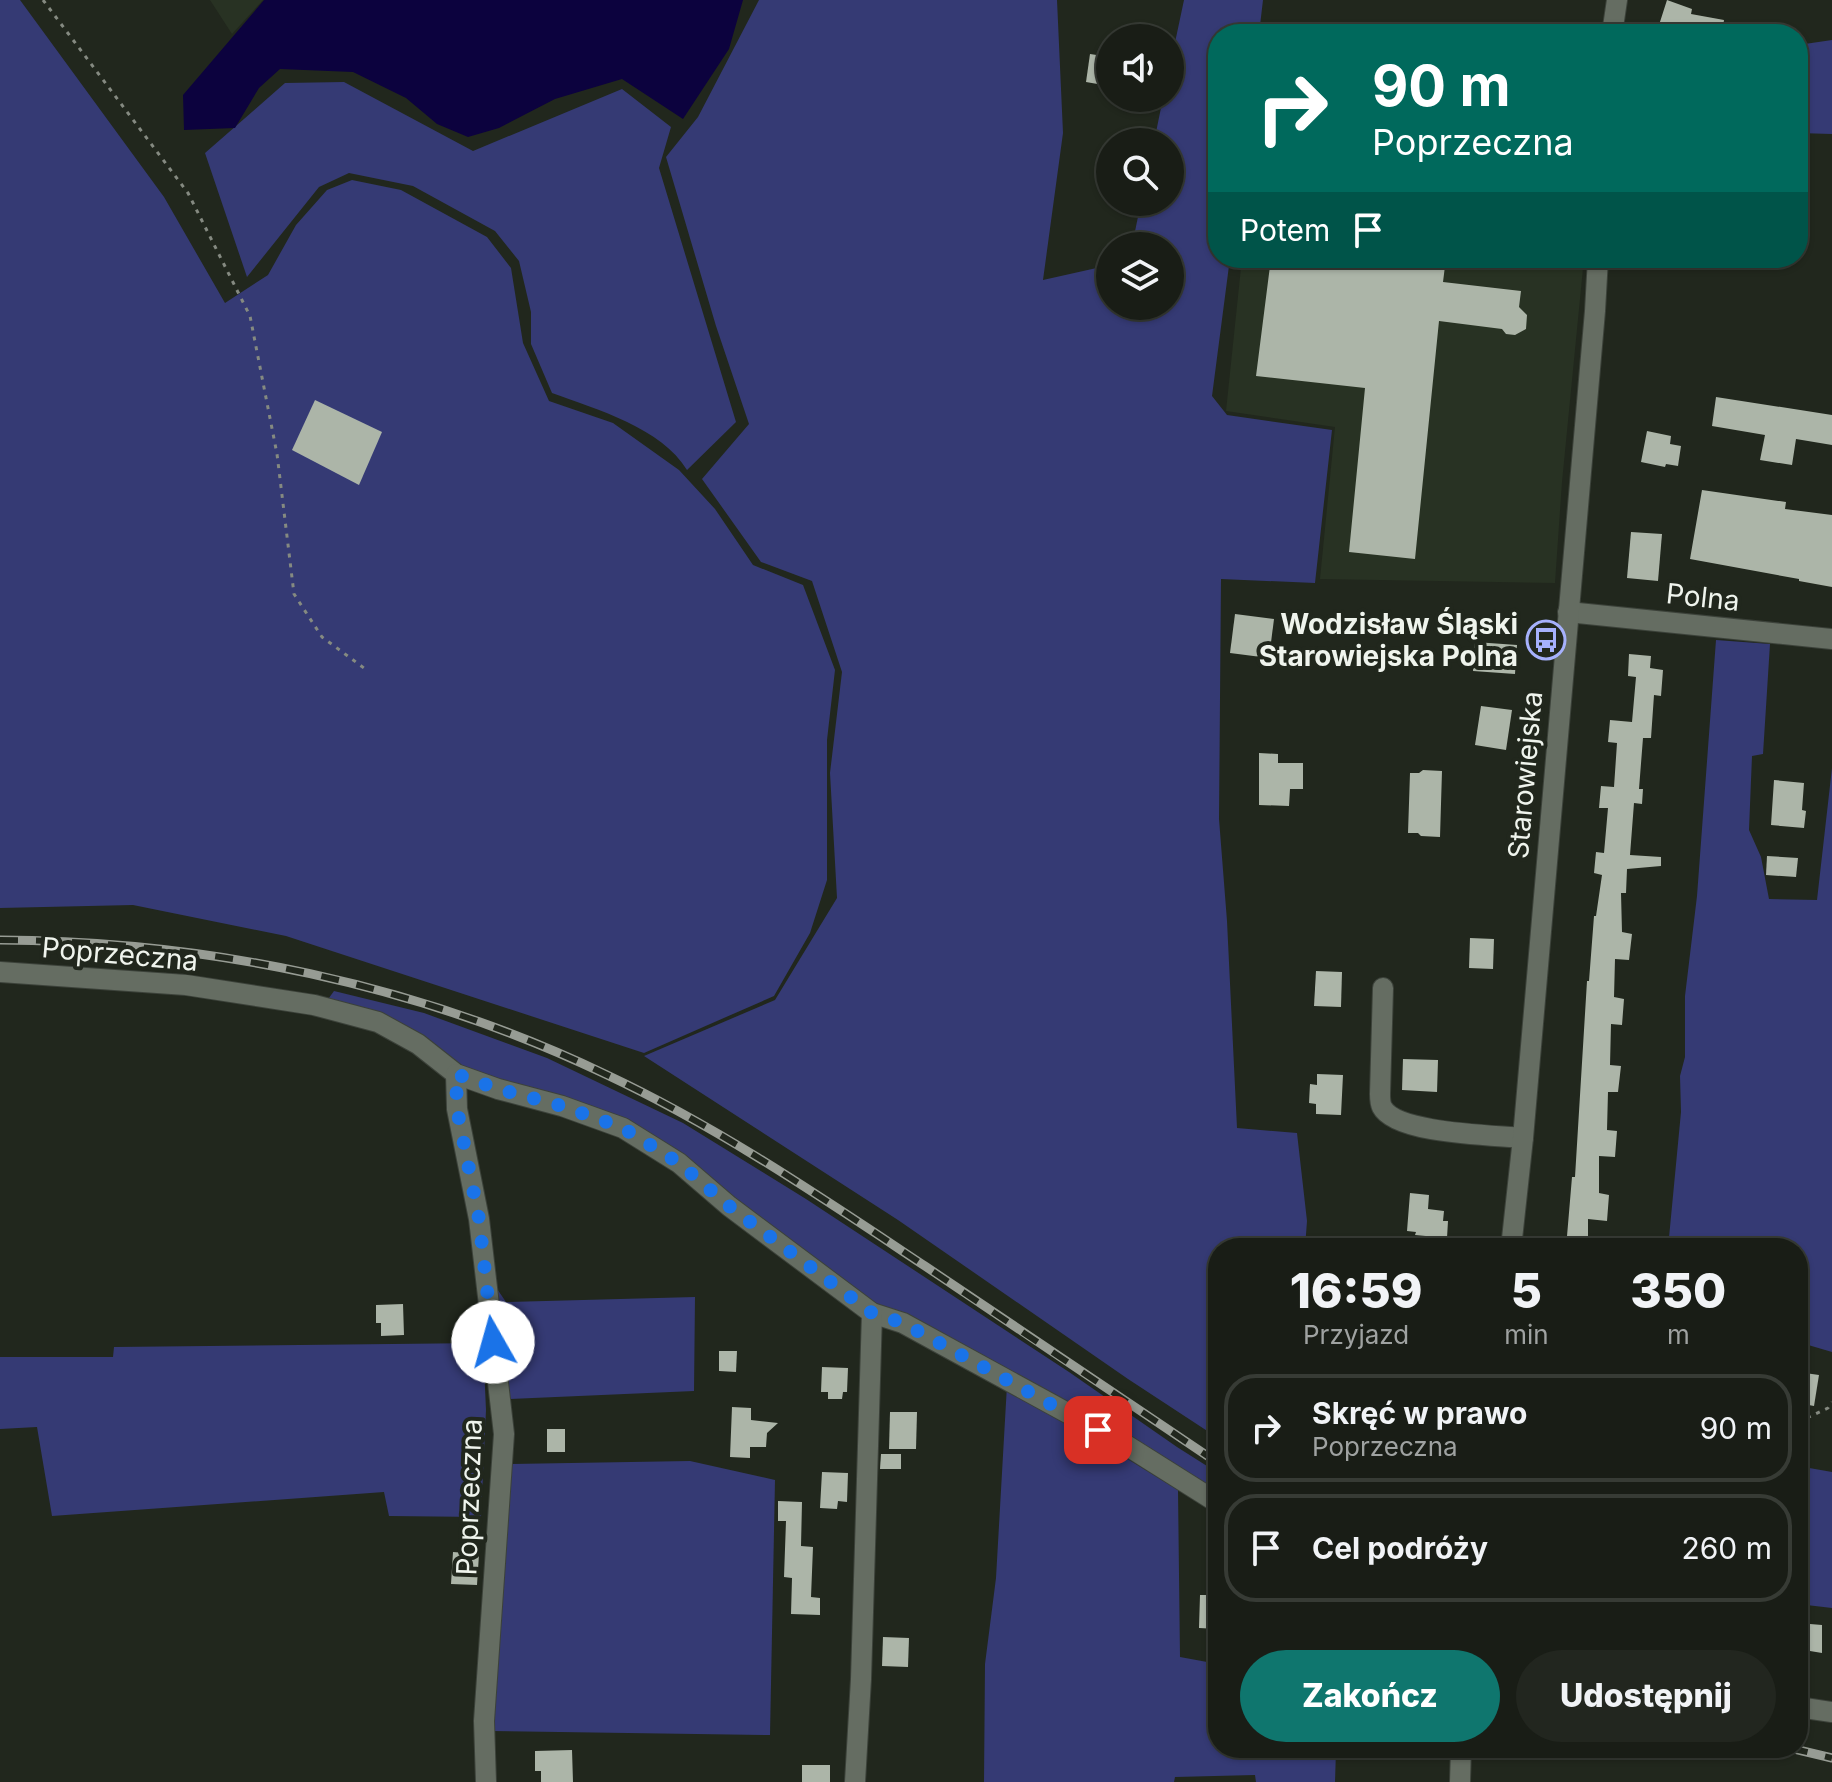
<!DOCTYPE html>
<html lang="pl">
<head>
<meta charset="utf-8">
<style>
  :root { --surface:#191d16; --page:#22261f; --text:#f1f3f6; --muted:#9fa2a1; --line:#373b35; --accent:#0f766e }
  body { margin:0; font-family:Inter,sans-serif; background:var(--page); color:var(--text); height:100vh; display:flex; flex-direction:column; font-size:30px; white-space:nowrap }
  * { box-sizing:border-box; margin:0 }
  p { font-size:26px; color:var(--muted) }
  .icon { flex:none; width:44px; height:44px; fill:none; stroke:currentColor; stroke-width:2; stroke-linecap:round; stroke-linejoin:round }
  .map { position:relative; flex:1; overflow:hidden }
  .side { position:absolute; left:1208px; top:1238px; width:600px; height:520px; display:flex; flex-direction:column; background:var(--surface); border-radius:32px; box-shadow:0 2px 6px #0004,0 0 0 2px var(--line) }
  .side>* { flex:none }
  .banner { position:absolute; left:1208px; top:24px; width:600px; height:244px; border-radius:32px; box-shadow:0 2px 6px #0004,0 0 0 2px var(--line); background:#00695c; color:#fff; overflow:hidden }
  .buttons { position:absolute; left:1096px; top:24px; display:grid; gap:16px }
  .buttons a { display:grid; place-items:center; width:88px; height:88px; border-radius:50%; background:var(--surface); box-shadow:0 2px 6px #0004,0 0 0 2px var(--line); font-size:40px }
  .pin { position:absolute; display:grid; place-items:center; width:68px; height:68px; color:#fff; margin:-34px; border-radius:16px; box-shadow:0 4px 12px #0006 }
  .me { position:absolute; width:88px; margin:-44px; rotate:353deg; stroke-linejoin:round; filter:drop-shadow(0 0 6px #0008) }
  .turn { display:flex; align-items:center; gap:28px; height:168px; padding:0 32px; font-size:36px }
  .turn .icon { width:104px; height:104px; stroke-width:2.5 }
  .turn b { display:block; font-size:56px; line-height:68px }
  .then { display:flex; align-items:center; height:76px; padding:0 32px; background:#0003; gap:16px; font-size:30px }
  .eta { display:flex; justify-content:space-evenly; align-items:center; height:136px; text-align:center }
  .eta b { font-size:48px; font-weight:800; line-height:56px }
  .primary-button { display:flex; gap:16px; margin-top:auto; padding:16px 32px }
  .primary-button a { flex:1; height:92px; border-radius:48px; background:var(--accent); color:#fff; font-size:32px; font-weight:800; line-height:92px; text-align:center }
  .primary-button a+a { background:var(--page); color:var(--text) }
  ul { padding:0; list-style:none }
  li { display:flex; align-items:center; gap:24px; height:108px; margin:0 16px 12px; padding:0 16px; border:4px solid var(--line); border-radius:32px }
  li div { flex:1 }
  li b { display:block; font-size:30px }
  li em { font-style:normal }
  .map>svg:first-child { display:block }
  .built { fill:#283223 }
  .green { fill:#353a74 }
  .water { fill:#0c023e }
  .building { fill:#acb5a8 }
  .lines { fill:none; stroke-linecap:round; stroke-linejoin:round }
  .minor-casing { stroke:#3c423a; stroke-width:22 }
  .path { stroke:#858a81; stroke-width:3; stroke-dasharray:4 6; stroke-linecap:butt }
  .minor { stroke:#656d62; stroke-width:20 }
  .rail-casing { stroke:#979c94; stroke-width:9 }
  .rail { stroke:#21271d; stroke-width:6; stroke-dasharray:18; stroke-linecap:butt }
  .route { stroke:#1a73e8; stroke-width:14; stroke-dasharray:0 25.2 }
  .labels { text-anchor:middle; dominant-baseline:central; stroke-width:8; stroke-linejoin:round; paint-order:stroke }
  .street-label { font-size:28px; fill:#eff4ed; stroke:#21271d }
  .poi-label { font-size:28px; font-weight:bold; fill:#eff4ed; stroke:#21271d; text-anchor:end }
</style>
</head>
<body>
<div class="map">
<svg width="1832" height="1782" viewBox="0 0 1832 1782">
  <rect width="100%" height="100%" fill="#21271d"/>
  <g class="built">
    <polygon points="210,0 263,0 232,34"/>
    <polygon points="1242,258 1584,258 1562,482 1555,583 1320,579 1335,427 1226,411"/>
  </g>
  <g class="green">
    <polygon points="0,0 20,0 164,197 225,303 268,275 296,225 327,190 352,180 401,190 487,237 511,268 523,343 549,401 613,423 679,470 715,509 753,565 803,585 835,670 827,740 827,880 810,933 774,996 644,1053 286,936 133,905 0,908"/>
    <polygon points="759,0 1057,0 1063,133 1043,280 1110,265 1110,306 1170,306 1170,246 1132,246 1141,202 1170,202 1170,142 1154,142 1163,98 1170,98 1170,66 1184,0 1263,0 1259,34 1218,34 1218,258 1230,258 1212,396 1227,415 1332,430 1315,583 1221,579 1219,819 1227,921 1237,1128 1297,1133 1307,1221 1305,1248 1218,1248 1218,1438 1128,1379 898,1220 644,1056 775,1000 837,898 830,773 842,672 812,581 761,562 702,479 749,424 716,326 666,157 698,117"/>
    <polygon points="1832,40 1832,134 1798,133 1798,45"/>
    <path d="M344,82L473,151L622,89L671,127L659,168L736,422L687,470C662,428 596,409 552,393L531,344V312L519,261L495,231L413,186L349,173L319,187L247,277L205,153L285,83Z"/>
    <polygon points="1716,640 1770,644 1763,754 1752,756 1749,830 1761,857 1769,899 1817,900 1832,768 1832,1352 1798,1342 1798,1248 1668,1248 1681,1112 1680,1076 1685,1057 1685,996 1697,896"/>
    <polygon points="334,991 424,1013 547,1058 683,1123 806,1199 1069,1372 1177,1447 1218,1473 1218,1494 878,1307 755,1219 710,1178 454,1063 326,1002"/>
    <polygon points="493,1283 506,1302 695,1297 694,1391 510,1399"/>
    <polygon points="483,1343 486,1410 481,1517 389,1516 384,1492 52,1516 37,1427 0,1429 0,1357 113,1357 114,1347"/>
    <polygon points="1007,1385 1178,1490 1180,1657 1218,1664 1218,1748 1444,1748 1444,1754 1336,1750 1335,1782 1256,1782 1255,1775 1175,1777 1174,1782 984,1782 985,1664 996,1578"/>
    <polygon points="690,1461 775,1480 770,1735 490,1731 511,1464"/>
    <polygon points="1798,1466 1832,1472 1832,1608 1798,1604"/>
  </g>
  <polygon class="water" points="264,0 743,0 729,49 683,119 622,79 555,99 499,128 468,137 437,124 406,98 353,72 280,69 259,88 235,128 184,130 183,95"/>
  <g class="building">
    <polygon points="1667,0 1692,9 1691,14 1724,20 1722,34 1666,34 1668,29 1659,25"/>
    <polygon points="1090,54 1110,57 1109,86 1086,82"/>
    <polygon points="1271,258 1357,258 1379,260 1379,258 1446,258 1443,282 1521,291 1519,307 1527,315 1526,329 1515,335 1506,334 1502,329 1439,321 1415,559 1349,552 1365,388 1256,376"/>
    <polygon points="1716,397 1832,415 1832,445 1796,439 1792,465 1760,460 1765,435 1712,426"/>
    <polygon points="315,400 382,432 359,485 292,450"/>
    <polygon points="1647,431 1671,436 1670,444 1681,446 1678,466 1666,464 1665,467 1641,462"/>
    <polygon points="1702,490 1786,502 1785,509 1832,515 1832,587 1799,581 1799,579 1690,559"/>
    <polygon points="1631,532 1662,534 1658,581 1627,578"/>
    <polygon points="1235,614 1274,619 1269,658 1230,653"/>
    <polygon points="1475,642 1517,645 1515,674 1473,671"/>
    <polygon points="1629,654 1651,656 1650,668 1663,670 1661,696 1654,695 1651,738 1643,738 1639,789 1643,789 1642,804 1634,803 1630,855 1661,857 1661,866 1627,869 1626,893 1621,893 1622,932 1632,934 1629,960 1615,959 1614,997 1624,999 1622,1025 1611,1024 1610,1065 1621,1066 1618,1092 1608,1092 1607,1130 1617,1131 1615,1157 1599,1156 1599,1193 1609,1195 1607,1221 1588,1219 1588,1248 1566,1248 1572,1177 1575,1177 1587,981 1589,981 1594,916 1596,916 1602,875 1594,873 1596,852 1604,853 1608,808 1599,808 1601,786 1614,787 1617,743 1608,742 1610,720 1632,722 1636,677 1628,676"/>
    <polygon points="1481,706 1512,710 1506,750 1475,745"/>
    <polygon points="1259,753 1278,754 1278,763 1303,763 1303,789 1290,789 1289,806 1259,805"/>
    <polygon points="1423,770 1442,771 1440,837 1421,836 1418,833 1408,833 1410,773 1419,773"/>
    <polygon points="1774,780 1804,783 1802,810 1806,811 1804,828 1771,825"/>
    <polygon points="1767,856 1798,858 1796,877 1766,875"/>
    <polygon points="1470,938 1494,939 1493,969 1469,968"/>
    <polygon points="1316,971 1342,972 1341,1007 1314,1006"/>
    <polygon points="1403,1059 1438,1060 1437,1092 1402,1090"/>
    <polygon points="1317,1074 1343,1075 1341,1115 1316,1114 1316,1104 1309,1103 1310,1084 1317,1085"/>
    <polygon points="1410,1193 1429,1195 1428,1209 1444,1211 1443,1221 1448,1221 1447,1238 1415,1235 1416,1232 1407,1231"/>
    <polygon points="403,1304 404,1335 381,1336 381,1323 376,1323 376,1305"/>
    <polygon points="719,1351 737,1351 736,1372 719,1371"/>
    <polygon points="822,1367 848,1368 847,1392 843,1392 842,1399 828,1399 828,1392 821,1392"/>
    <polygon points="1798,1372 1819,1375 1814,1406 1798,1403"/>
    <polygon points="732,1407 751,1408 751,1420 778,1423 767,1433 766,1447 750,1447 750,1458 730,1457"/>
    <polygon points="890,1412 917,1412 916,1449 889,1449"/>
    <rect x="547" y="1429" width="18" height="23"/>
    <polygon points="881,1454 901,1454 901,1469 880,1469"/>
    <polygon points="822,1472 848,1473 847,1502 838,1501 837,1509 820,1508"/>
    <polygon points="778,1501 802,1502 801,1546 813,1547 811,1597 820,1598 820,1615 791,1614 792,1578 784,1577 786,1521 778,1521"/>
    <polygon points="453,1552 479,1554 477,1585 451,1584"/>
    <polygon points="1200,1595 1218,1595 1218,1629 1199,1628"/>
    <polygon points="1798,1623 1822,1625 1822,1653 1798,1649"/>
    <polygon points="883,1637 909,1638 908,1667 882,1666"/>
    <polygon points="572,1750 573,1782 541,1782 541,1771 535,1771 535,1751"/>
    <rect x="802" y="1765" width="28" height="17"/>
  </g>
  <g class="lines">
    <g class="minor-casing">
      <g id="minor">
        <polyline points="1612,34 1617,0"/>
        <polyline points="1568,612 1832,639"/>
        <polyline points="0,972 186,985 314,1005 378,1022 418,1044 456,1074 498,1089 562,1106 623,1128 679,1163 729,1206 872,1313 903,1323 1126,1445 1218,1503"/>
        <path d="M1383,988L1380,1094C1380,1098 1380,1103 1382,1107C1396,1134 1493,1135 1523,1138"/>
        <polyline points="456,1074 457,1109 479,1219 504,1434 484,1721 486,1782"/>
        <polyline points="1511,1248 1523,1138 1595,311 1598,258"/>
        <polyline points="1798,1707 1832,1712"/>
        <polyline points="855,1782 861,1679 872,1313"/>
        <polyline points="1460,1782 1461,1748"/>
      </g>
    </g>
    <g class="path">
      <polyline points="43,0 188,193 250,316 277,454 294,594 322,637 368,671"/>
      <polyline points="1798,1422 1828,1408 1832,1402"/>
    </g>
    <use href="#minor" class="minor"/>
    <g class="rail-casing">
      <g id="rail">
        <path d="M0,940C208,941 417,984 605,1074C718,1127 821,1197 925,1266C1022,1332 1120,1397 1218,1463"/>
        <polyline points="1790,1748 1832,1758"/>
      </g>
    </g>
    <use href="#rail" class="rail"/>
  </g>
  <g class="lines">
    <polyline class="route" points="493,1342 479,1219 457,1109 456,1074 498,1089 562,1106 623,1128 679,1163 729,1206 872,1313 903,1323 1098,1430"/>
  </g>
  <defs>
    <g id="bus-ring" transform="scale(2)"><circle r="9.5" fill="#21271d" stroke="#a6b1fc" stroke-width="1.5"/><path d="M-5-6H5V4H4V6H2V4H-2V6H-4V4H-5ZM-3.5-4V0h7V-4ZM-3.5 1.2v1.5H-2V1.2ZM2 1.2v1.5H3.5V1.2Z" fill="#a6b1fc"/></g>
  </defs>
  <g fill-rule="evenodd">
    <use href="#bus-ring" x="1546" y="640"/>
  </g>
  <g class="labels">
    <g class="street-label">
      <text transform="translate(1703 597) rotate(6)">Polna</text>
      <text transform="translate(1525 775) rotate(-85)">Starowiejska</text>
      <text transform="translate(120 954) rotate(5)">Poprzeczna</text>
      <text transform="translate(469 1497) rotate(-88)">Poprzeczna</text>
    </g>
    <g class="poi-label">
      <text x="1518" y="624">Wodzisław Śląski<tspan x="1518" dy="32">Starowiejska Polna</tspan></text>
    </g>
  </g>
</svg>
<div class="buttons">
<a><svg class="icon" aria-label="sound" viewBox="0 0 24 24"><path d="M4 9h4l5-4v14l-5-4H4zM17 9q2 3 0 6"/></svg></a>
<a><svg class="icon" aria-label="search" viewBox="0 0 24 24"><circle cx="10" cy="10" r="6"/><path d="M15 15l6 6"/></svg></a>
<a><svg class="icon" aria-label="layers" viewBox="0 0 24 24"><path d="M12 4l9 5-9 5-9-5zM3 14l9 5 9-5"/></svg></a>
</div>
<div class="pin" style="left:1098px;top:1430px;background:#d93025"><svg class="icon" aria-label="arrive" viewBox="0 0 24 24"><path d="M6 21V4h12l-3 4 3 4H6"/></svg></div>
<svg class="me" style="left:493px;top:1342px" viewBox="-20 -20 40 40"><circle r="19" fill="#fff"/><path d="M0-13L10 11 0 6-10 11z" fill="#1a73e8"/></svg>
<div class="banner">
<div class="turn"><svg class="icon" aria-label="right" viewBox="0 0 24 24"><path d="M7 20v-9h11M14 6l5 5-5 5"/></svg><div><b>90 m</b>Poprzeczna</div></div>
<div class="then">Potem<svg class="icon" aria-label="arrive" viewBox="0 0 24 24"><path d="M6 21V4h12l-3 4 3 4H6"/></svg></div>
</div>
<section class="side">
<div class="eta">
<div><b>16:59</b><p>Przyjazd</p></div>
<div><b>5</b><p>min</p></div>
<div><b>350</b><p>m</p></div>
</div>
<ul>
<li><svg class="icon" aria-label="right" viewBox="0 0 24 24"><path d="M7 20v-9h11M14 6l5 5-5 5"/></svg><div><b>Skręć w prawo</b><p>Poprzeczna</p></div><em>90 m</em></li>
<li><svg class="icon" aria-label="arrive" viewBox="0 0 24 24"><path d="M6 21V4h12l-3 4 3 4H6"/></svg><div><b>Cel podróży</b></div><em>260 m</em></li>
</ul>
<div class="primary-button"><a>Zakończ</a><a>Udostępnij</a></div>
</section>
</div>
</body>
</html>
